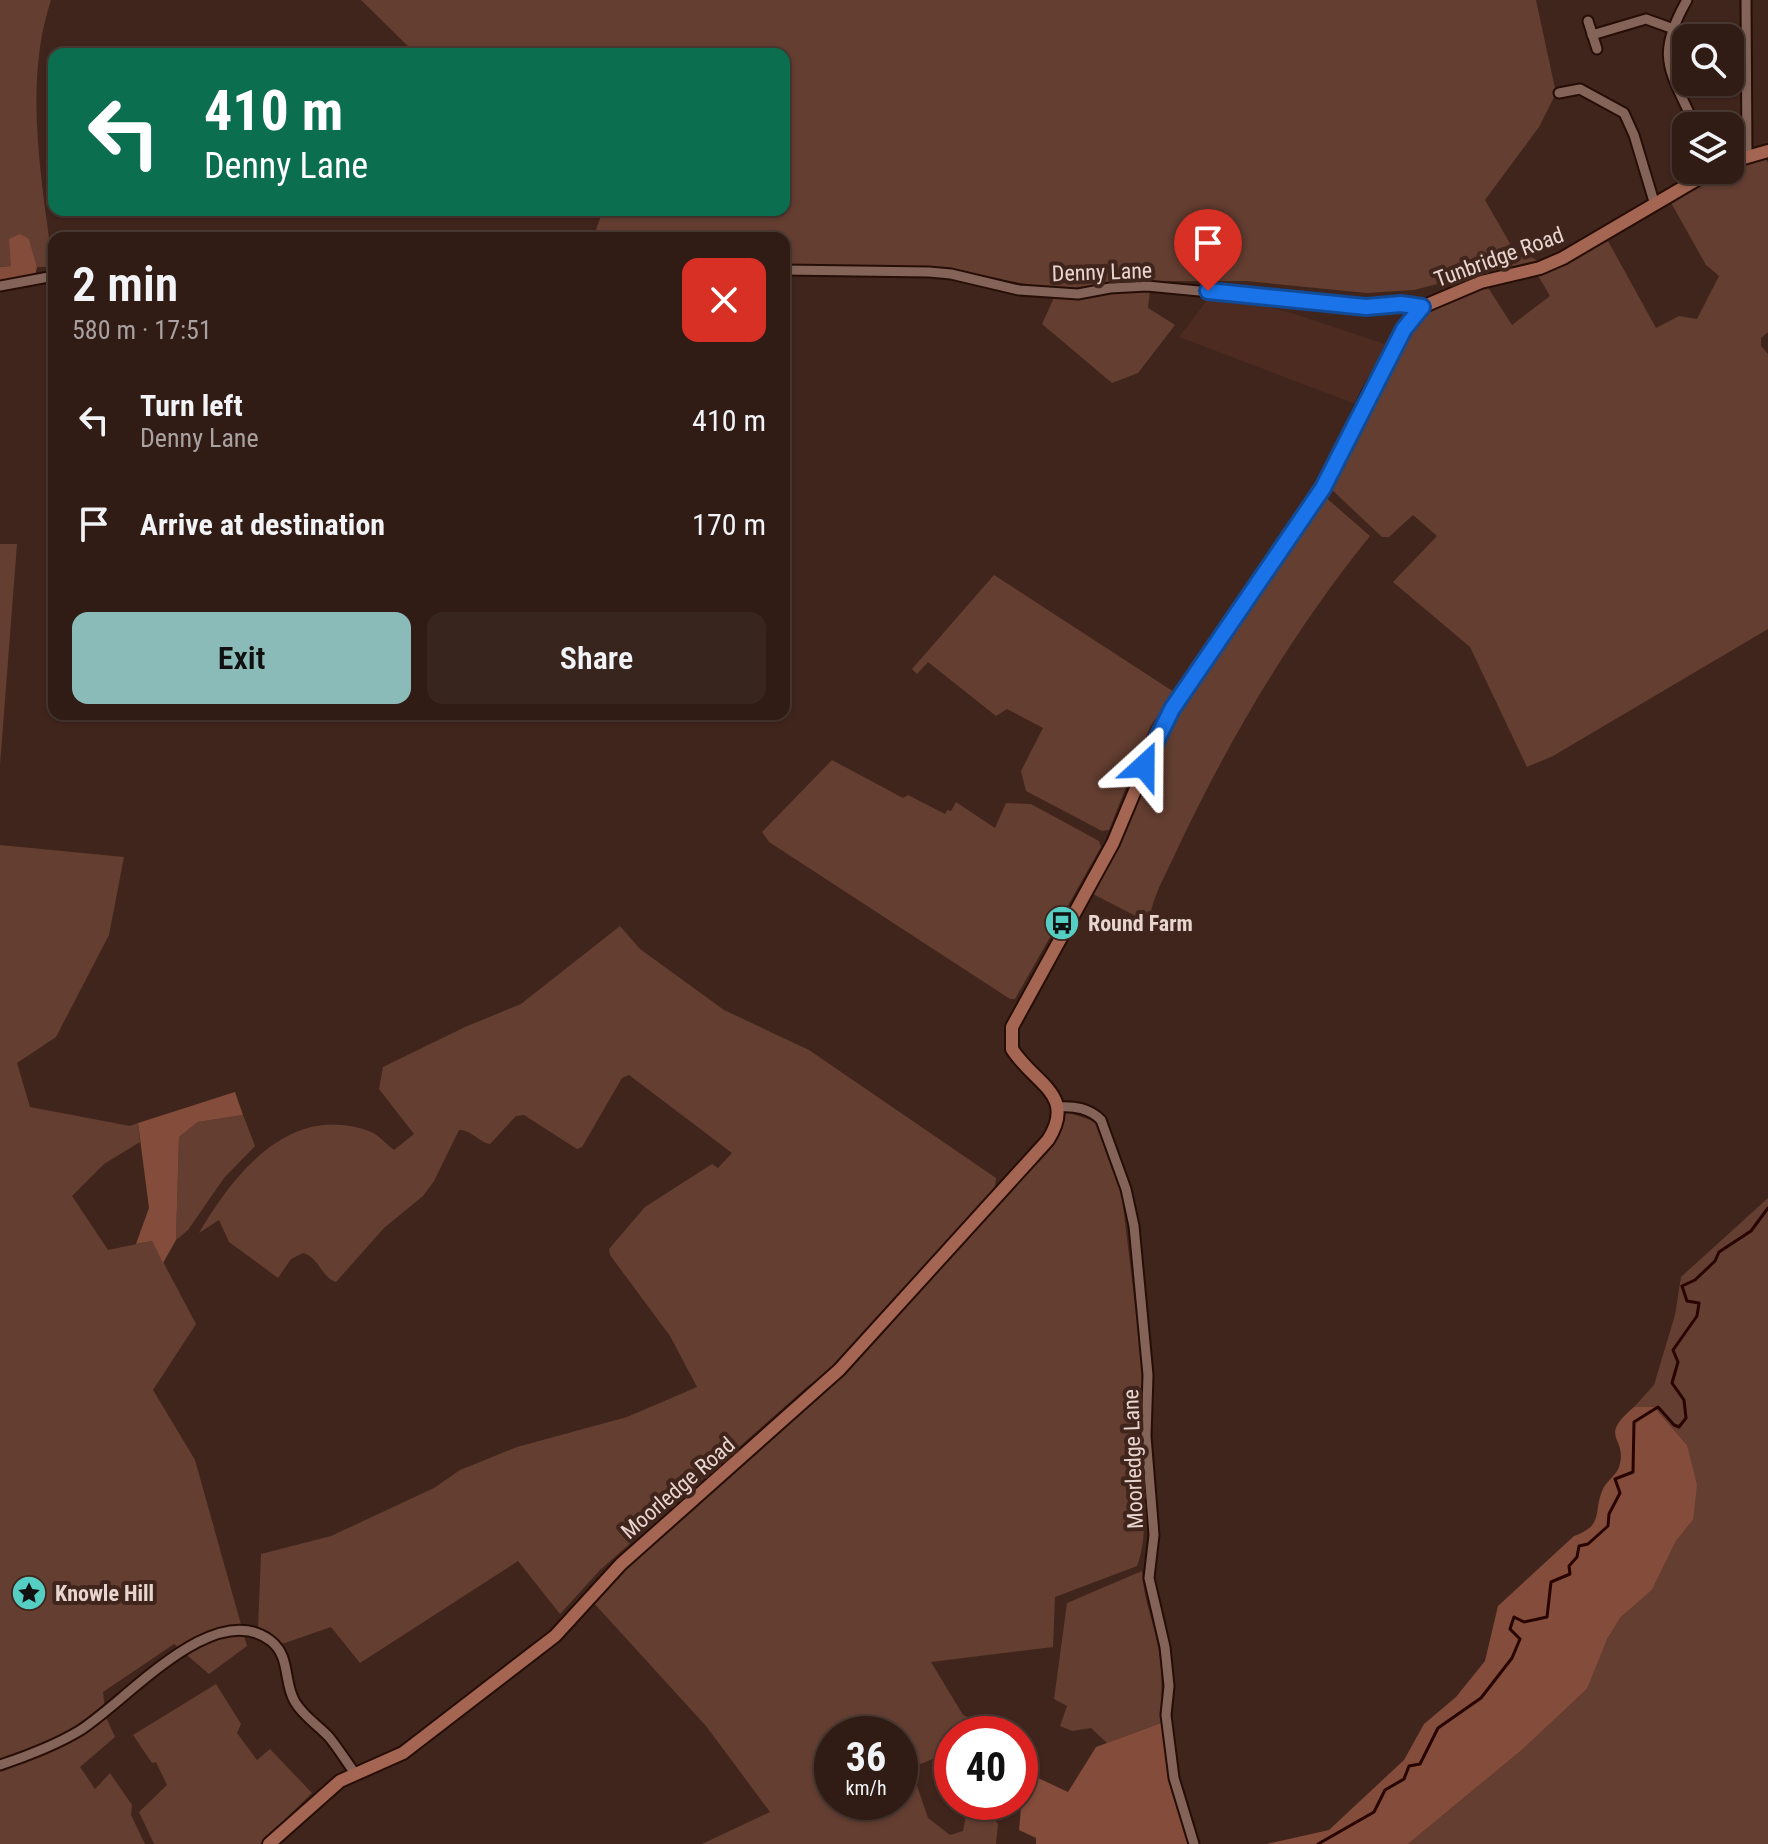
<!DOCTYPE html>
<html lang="en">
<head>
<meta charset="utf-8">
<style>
  :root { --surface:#301c15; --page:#38251e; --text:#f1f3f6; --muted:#a8a1a0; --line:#4b3a34; --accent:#8bbbb9 }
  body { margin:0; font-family:"Roboto Condensed",sans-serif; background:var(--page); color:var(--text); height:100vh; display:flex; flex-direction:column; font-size:30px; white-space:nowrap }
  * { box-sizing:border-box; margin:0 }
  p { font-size:26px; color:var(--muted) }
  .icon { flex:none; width:44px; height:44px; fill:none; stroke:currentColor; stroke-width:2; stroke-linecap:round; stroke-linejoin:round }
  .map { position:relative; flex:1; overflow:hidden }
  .details { position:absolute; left:48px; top:232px; width:742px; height:488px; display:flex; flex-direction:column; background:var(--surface); border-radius:16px; box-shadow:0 2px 6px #0004,0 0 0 2px var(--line) }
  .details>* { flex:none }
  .top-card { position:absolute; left:48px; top:48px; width:742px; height:168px; border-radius:16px; box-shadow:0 2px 6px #0004,0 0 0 2px var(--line); background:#0b6e4f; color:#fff; overflow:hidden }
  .fabs { position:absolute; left:1672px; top:24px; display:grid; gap:16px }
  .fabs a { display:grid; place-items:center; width:72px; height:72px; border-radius:16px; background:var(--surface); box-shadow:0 2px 6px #0004,0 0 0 2px var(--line); font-size:40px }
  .speed { position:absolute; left:814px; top:1716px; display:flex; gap:16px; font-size:40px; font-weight:700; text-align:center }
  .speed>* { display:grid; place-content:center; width:104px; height:104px; border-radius:50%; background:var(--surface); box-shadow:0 2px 6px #0004,0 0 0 2px var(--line); line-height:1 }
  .speed small { font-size:20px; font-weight:400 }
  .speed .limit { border:12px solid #d22; background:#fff; color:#111 }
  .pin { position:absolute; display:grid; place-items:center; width:68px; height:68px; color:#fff; margin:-82px -34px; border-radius:50% 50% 50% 0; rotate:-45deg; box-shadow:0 0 8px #0007 }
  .pin .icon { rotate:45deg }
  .me { position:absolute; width:88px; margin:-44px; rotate:24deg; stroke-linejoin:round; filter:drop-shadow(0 0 6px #0008) }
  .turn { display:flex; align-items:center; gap:28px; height:168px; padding:0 24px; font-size:36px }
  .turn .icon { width:104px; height:104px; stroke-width:2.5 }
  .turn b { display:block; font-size:56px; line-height:68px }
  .round { display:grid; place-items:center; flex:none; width:84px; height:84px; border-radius:16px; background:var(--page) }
  .headline { display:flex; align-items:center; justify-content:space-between; height:136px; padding:0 24px }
  h1 { font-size:48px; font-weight:600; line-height:60px }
  .action { display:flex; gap:16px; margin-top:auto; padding:16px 24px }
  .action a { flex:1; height:92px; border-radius:16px; background:var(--accent); color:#111; font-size:32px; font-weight:600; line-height:92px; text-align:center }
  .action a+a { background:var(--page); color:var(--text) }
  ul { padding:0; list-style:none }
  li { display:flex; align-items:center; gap:24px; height:104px; padding:0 24px }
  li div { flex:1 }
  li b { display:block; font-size:30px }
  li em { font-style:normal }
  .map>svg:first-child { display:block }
  .built { fill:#4d2b21 }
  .green { fill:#643e31; fill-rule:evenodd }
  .forest { fill:#844c3b }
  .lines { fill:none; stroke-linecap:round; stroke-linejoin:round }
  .stream { stroke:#280400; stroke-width:3 }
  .street-casing { stroke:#260d06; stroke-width:13 }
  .secondary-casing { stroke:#260d06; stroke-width:16 }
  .street { stroke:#846459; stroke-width:9 }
  .secondary { stroke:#a46652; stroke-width:12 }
  .route-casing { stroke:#114b97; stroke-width:20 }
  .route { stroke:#1a73e8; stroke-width:14 }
  .labels { text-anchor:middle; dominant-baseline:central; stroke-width:8; stroke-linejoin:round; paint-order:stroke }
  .street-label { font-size:22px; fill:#e8d5cf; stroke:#40251c }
  .poi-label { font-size:22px; font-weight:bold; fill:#e8d5cf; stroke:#40251c; text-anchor:start }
</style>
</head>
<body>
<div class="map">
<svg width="1768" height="1844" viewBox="0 0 1768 1844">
  <rect width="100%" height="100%" fill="#40251c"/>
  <polygon class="built" points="1211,295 1235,298 1295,314 1385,344 1358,405 1179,337"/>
  <g class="green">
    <path d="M0,0H51C23,84 42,181 53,267H37L29,240L11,266L0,267Z"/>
    <polygon points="361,0 1536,0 1556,93 1539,127 1485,200 1512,247 1538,261 1502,270 1453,290 1449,281 1414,290 1367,293 1246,281 1151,281 1148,308 1175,325 1138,373 1112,383 1042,324 1058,289 922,267 784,264 784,238 593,238 603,210 784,210 784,54 416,54"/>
    <polygon points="1765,157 1768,163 1768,332 1761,338 1761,346 1768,354 1768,629 1553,756 1527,767 1470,647 1393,582 1437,536 1413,515 1389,537 1382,537 1330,488 1330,483 1413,321 1429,309 1487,286 1512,325 1550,296 1537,274 1608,241 1656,328 1679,316 1697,319 1719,276 1706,265 1670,201 1735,165"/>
    <path d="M1323,495L1370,536C1291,634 1228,741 1175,854C1165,876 1151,899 1149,923L1093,894V889L1137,802L1156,745L1174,714L1278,566Z"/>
    <polygon points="0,544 17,544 0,765"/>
    <polygon points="994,575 1174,692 1150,727 1109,830 1102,831 1026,791 1021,771 1043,728 1007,709 996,716 928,662 917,674 912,669"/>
    <polygon points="832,760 903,798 908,795 945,814 947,810 951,811 956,802 995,828 1006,803 1031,804 1099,841 1101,847 1015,999 1010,999 769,842 762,832"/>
    <polygon points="0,845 124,857 109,935 56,1037 17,1063 30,1107 130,1126 138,1123 140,1142 104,1164 72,1196 108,1250 152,1241 196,1324 153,1390 195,1460 247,1646 209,1674 174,1644 103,1692 106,1717 115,1737 80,1767 95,1789 110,1773 132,1805 131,1815 145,1844 0,1844"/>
    <path d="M620,926L640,949L724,1010L809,1050L996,1178L995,1188L835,1367L808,1386L600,1570L560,1614L518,1561L360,1663L331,1627L279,1645L270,1632L258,1629L261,1554L331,1536L434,1488L460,1470L517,1447L627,1417L697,1387L670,1336L610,1255L609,1249L645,1207L712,1164L718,1168L732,1153L629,1075L622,1078L582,1147L577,1149L524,1115L516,1116L490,1144C478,1142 471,1129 459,1130L434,1181L423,1196L384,1228L336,1282C321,1277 319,1257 303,1253L291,1259L278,1278L229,1242L219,1220L199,1233C235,1172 290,1103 369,1131C378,1134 386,1144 394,1150L414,1134L379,1089L383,1067L465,1027L521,1004Z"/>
    <path d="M1066,1112L1094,1121L1101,1133L1121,1190L1142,1360V1432C1129,1454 1142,1484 1143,1508C1145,1526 1144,1548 1137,1566L1055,1597L1053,1647L931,1662L963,1715L973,1720L977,1734H952V1751L911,1768L928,1818L950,1835L963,1831L966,1815L986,1809L998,1824L996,1844H702L770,1812L706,1726L592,1601L622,1567L858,1358L1058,1136ZM832,1734H900V1802H832Z"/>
    <polygon points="243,1115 255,1146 224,1178 188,1230 176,1240 179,1137 198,1122"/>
    <polygon points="1768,1198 1768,1844 1408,1844 1523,1749 1587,1689 1606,1639 1620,1618 1652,1590 1676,1541 1693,1520 1687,1445 1654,1407 1634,1407 1654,1385 1675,1315 1681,1277"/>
    <path d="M1142,1571C1143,1600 1155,1624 1159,1652C1163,1676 1161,1699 1161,1723L1107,1743L1091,1728L1072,1731L1060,1726L1067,1706L1054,1699L1067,1603Z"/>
    <polygon points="216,1684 241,1724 237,1733 257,1760 270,1749 312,1793 260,1844 154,1844 139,1812 167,1785 156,1762 152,1763 133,1735"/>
  </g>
  <g class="forest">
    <polygon points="20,234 29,239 37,267 35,276 0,283 0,267 11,266 9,239"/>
    <polygon points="235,1092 243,1115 198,1122 179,1137 176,1240 163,1263 152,1241 136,1244 149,1208 138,1123"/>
    <path d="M1634,1407H1654L1687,1445L1697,1485L1693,1520L1676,1541L1652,1590L1620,1618L1607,1639L1587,1689L1523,1749L1408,1844H1267L1329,1830L1404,1760L1424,1724L1456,1697L1485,1661L1498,1606L1574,1536C1606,1525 1592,1510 1604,1487C1608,1480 1617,1474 1619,1467C1629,1437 1596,1439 1634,1407Z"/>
    <polygon points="1161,1723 1179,1811 1188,1828 1191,1844 1036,1844 1036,1838 1019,1830 1022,1797 1020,1784 1023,1785 1036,1777 1068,1792 1096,1747"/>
  </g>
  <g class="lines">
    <polyline class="stream" points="1318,1844 1374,1812 1385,1790 1404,1779 1409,1766 1420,1764 1438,1728 1481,1698 1512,1658 1520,1639 1510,1629 1514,1617 1524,1622 1547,1617 1551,1582 1570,1574 1569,1566 1577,1557 1579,1546 1588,1544 1608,1526 1609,1514 1620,1493 1615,1479 1633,1472 1634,1422 1658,1407 1674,1425 1679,1427 1686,1418 1684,1400 1672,1383 1678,1362 1673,1350 1697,1316 1699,1303 1687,1301 1682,1286 1695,1280 1715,1261 1719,1252 1751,1231 1768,1208"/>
    <g class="street-casing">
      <g id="street">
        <path d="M1687,0C1654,58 1670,69 1695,126"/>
        <polyline points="1746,0 1747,156"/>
        <polyline points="1588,21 1597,49"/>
        <polyline points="1592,35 1646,19 1671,28"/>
        <polyline points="1559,93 1580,89 1624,113 1634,135 1655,205"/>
        <polyline points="784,270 929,272 951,274 1019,290 1078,294 1110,288 1147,286 1366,307 1401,304 1422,307"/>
        <polyline points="0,286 54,276"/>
        <path d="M1058,1107C1075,1106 1089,1108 1101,1120L1126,1189L1134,1226L1148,1375L1146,1436L1154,1535L1149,1578L1165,1647L1169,1686L1166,1715L1174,1778L1194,1844"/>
        <path d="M0,1765C27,1756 54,1746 79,1731C125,1703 214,1596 271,1641C291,1657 283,1682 295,1702C304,1717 318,1725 329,1737C338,1748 346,1761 354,1772"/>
      </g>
    </g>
    <g class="secondary-casing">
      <g id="secondary">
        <polyline points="1730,162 1768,151"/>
        <path d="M269,1844L340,1781L403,1753L555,1636L621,1564L839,1370L1048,1140C1077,1094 1034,1084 1012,1049V1027L1113,843L1163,724L1323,488L1368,394L1411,318L1422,307L1481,282L1540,268L1563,258L1713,170"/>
      </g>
    </g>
    <use href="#street" class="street"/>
    <use href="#secondary" class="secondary"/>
  </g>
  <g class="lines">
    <g class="route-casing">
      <polyline id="route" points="1144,766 1172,709 1323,488 1404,329 1422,307 1401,304 1366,307 1208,291"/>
    </g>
    <use href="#route" class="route"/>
  </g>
  <defs>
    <g id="bus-disc" transform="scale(1.8)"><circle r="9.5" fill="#55cec4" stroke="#40251c"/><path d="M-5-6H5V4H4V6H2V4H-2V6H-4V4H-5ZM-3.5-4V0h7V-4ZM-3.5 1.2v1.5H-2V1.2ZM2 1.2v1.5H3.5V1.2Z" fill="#111"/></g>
    <g id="sight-disc" transform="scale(1.8)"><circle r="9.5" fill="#55cec4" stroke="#40251c"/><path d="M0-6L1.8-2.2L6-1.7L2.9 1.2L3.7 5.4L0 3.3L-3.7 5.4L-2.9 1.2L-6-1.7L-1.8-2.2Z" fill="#111"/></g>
  </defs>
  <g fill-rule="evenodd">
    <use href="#bus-disc" x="1062" y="923"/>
    <use href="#sight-disc" x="29" y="1593"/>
  </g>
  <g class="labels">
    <g class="street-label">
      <text transform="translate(1499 257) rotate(-20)">Tunbridge Road</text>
      <text transform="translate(1102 272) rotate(-2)">Denny Lane</text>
      <text transform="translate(1133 1459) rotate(-92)">Moorledge Lane</text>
      <text transform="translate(678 1488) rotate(-41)">Moorledge Road</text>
    </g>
    <g class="poi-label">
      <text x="1088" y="923">Round Farm</text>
      <text x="55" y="1593">Knowle Hill</text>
    </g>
  </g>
</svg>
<div class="fabs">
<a><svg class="icon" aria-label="search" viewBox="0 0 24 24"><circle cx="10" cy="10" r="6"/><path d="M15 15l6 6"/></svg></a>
<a><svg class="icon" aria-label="layers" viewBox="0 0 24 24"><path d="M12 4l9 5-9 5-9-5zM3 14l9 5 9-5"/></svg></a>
</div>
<div class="speed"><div>36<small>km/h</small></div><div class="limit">40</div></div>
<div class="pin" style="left:1208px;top:291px;background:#d93025"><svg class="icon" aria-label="arrive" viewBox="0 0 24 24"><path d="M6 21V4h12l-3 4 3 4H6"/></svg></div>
<svg class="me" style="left:1144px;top:766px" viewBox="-20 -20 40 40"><path d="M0-17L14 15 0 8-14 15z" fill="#1a73e8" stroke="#fff" stroke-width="4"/></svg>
<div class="top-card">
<div class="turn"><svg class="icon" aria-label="left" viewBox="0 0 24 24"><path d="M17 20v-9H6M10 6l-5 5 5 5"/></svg><div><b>410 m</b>Denny Lane</div></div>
</div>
<section class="details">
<div class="headline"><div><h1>2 min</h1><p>580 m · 17:51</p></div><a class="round" style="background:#d93025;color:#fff"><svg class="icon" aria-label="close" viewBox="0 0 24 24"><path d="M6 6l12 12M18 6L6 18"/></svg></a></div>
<ul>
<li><svg class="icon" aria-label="left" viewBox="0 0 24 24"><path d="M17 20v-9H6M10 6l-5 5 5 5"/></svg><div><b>Turn left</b><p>Denny Lane</p></div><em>410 m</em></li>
<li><svg class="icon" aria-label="arrive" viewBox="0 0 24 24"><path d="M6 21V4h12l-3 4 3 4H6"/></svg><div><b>Arrive at destination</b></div><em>170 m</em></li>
</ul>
<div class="action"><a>Exit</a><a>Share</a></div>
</section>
</div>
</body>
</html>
